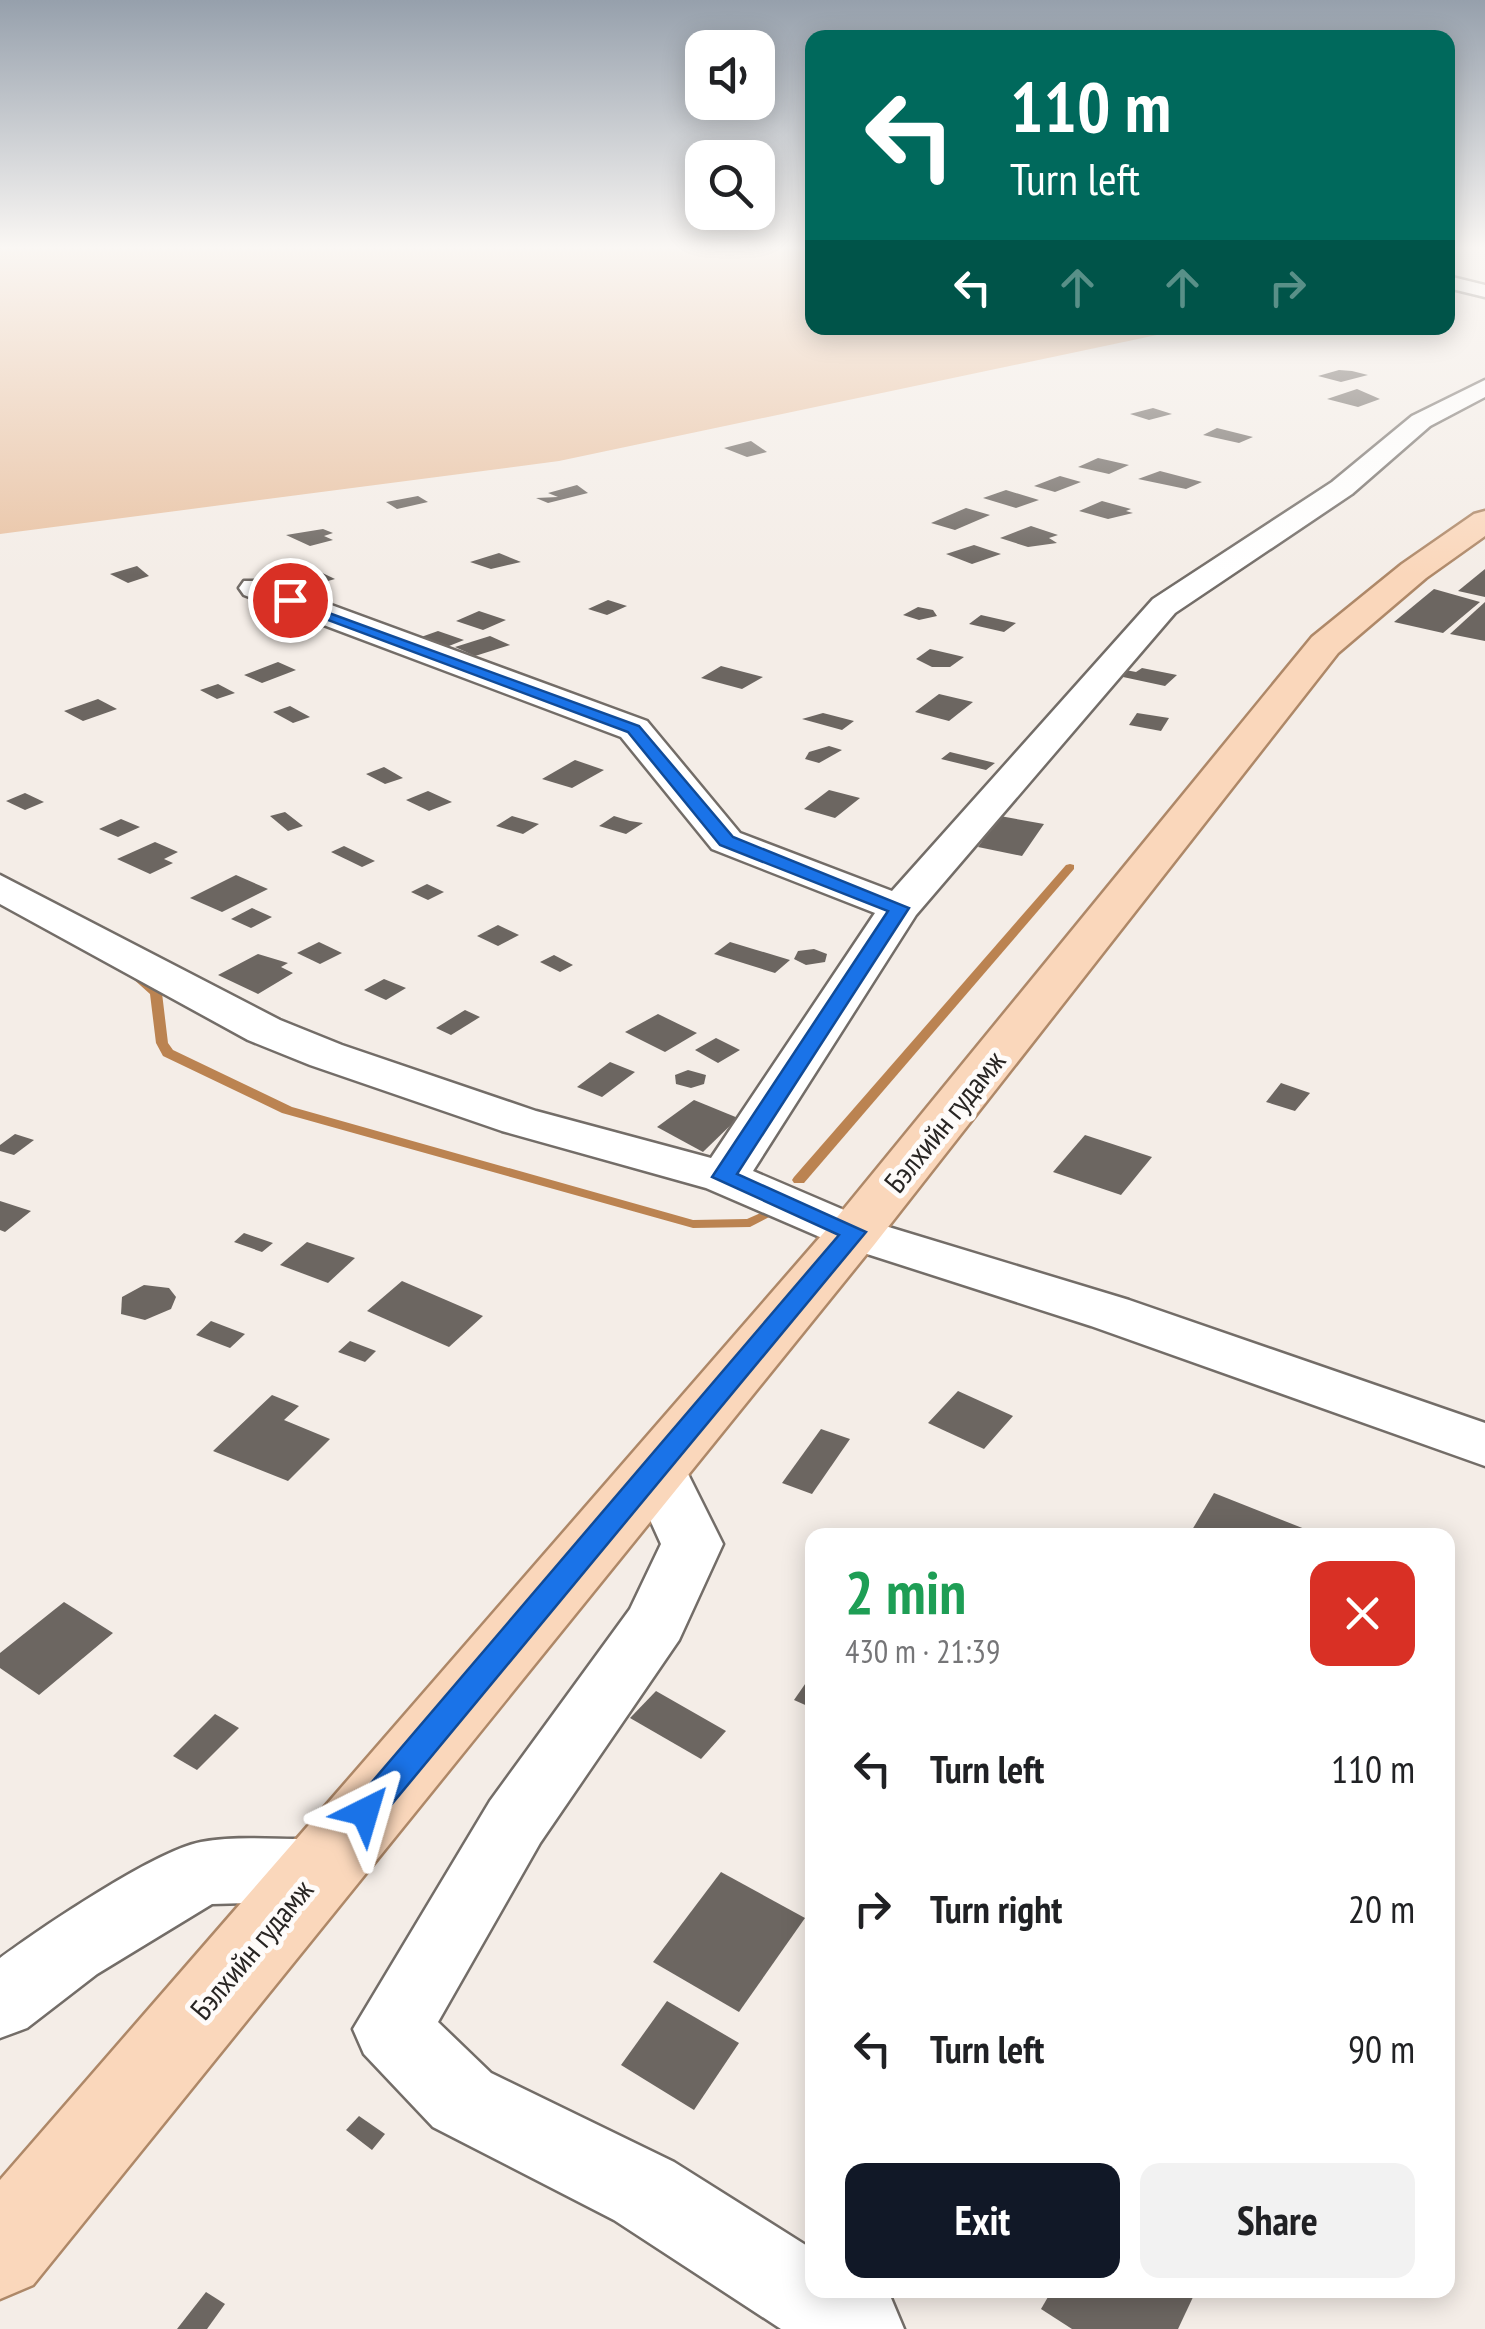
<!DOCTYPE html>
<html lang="en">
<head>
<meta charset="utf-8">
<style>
  :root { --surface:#fff; --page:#f2f2f2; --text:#202124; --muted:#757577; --accent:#111827 }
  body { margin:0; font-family:"PT Sans Narrow",sans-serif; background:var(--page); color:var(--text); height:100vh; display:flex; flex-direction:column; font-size:38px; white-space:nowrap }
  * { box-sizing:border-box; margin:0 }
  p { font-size:32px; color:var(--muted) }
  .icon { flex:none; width:55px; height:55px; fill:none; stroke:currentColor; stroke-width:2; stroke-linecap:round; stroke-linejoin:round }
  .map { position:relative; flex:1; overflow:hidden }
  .panel { position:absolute; left:805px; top:1528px; width:650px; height:770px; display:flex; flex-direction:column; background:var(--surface); border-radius:20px; box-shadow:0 5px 25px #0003 }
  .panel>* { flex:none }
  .hud { position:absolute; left:805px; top:30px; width:650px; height:305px; border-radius:20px; box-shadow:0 5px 25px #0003; background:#00695c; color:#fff; overflow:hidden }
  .tools { position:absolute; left:685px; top:30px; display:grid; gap:20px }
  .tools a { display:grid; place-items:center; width:90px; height:90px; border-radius:20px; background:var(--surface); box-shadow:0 5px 25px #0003; font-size:50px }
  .pin { position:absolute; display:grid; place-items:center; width:85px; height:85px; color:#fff; margin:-42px; border:5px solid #fff; border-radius:50%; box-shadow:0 2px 10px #0007 }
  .me { position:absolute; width:110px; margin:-55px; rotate:40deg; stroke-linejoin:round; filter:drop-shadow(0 0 8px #0008) }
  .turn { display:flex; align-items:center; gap:35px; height:210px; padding:0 40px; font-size:45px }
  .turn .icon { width:130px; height:130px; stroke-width:2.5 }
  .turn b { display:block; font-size:70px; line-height:85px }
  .lanes { display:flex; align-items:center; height:95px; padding:0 40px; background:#0003; justify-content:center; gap:50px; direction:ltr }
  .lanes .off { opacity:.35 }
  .round { display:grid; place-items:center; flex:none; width:105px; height:105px; border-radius:20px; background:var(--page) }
  .head { display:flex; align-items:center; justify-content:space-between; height:170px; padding:0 40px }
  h1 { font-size:60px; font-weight:700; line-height:75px; color:#1e9e55 }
  .action { display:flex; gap:20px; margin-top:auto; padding:20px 40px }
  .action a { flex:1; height:115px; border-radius:20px; background:var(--accent); color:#fff; font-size:40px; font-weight:700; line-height:115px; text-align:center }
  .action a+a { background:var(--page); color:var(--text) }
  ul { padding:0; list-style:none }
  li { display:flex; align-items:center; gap:30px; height:140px; padding:0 40px }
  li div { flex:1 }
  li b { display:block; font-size:38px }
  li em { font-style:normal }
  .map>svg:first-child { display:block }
  .green { fill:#e9c3a4 }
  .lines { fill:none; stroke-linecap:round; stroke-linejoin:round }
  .stream { fill:#bb8351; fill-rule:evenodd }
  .building { fill:#6c6661 }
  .minor-casing { stroke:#736d68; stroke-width:5 }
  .major-casing { stroke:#ae8868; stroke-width:5 }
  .minor { fill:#fff; fill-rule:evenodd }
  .major { fill:#fad7bb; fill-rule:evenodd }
  .route { fill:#1a73e8; stroke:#114b97; stroke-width:2.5 }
  .labels { text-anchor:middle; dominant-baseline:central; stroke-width:10; stroke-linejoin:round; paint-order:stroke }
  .street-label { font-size:30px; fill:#282523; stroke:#fefbf9 }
</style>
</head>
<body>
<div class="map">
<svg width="1485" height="2329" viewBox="0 0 1485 2329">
  <rect width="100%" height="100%" fill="#f4ede7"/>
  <polygon class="green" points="0,249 812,249 812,328 1190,328 559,461 0,534"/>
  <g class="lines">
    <g class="stream">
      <polygon points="1070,864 1074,865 1074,869 804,1183 794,1183 792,1180 794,1177 1066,865"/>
      <polygon points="137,973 141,974 162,993 168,1043 173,1050 292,1107 693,1220 747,1219 770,1209 777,1213 750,1227 693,1228 282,1113 163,1056 156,1043 150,994 131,977"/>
    </g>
  </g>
  <g class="building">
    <polygon points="1339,370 1352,371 1368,375 1341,382 1318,376"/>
    <polygon points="1357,389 1380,399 1358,407 1327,399"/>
    <polygon points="1153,408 1172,414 1149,420 1130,414"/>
    <polygon points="1217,428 1253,437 1239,443 1203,435"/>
    <polygon points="751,441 767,452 747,457 724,448"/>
    <polygon points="1098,458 1129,465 1109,474 1078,467"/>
    <polygon points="1160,471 1202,482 1186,489 1138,479"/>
    <polygon points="1060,476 1081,482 1055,492 1034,486"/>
    <polygon points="577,485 588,493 548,503 536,498 558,497 548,493"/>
    <polygon points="1006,490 1039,500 1016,508 983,498"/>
    <polygon points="418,496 428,502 397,509 386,502"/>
    <polygon points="1102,501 1131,509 1126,511 1133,513 1108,519 1079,511"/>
    <polygon points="966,508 990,515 955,530 931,523"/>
    <polygon points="1031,526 1058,535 1049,538 1057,543 1028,547 1000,538"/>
    <polygon points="323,529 333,533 324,536 333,540 310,546 286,535"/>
    <polygon points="974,545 1001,554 972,564 946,554"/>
    <polygon points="499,553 521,562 491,569 470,562"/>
    <polygon points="137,566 149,576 128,583 110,574"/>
    <polygon points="314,569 335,579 283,594 262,583"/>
    <polygon points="1485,569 1485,597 1458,591"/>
    <polygon points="1434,589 1480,602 1443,633 1394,622"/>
    <polygon points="608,600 627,606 607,615 588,609"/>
    <polygon points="1485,602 1485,641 1450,634 1474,612"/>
    <polygon points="918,607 933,610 937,616 919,620 903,615"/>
    <polygon points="479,611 506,620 483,630 456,621"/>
    <polygon points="981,615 1016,623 1004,632 969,624"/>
    <polygon points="438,631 464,640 434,652 407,642"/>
    <polygon points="490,636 510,645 475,656 455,647"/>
    <polygon points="930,649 964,657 950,667 932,667 916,659"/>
    <polygon points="278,662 296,670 262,683 244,675"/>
    <polygon points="721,666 763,677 742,689 701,678"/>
    <polygon points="1115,668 1136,672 1142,668 1177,675 1165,686 1109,674"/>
    <polygon points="218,684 235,693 217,699 200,690"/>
    <polygon points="939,694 973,702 949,721 915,712"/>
    <polygon points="98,699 117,709 83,721 64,711"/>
    <polygon points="290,706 310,717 293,723 273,712"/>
    <polygon points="823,713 854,721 842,730 802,719"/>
    <polygon points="1137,713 1169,718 1161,731 1129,725"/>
    <polygon points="829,746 842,750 819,763 805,759 809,752"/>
    <polygon points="950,752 995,763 986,770 941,759"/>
    <polygon points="575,760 604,770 572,788 542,779"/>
    <polygon points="384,767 403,778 385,784 366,774"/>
    <polygon points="829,790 860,798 835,818 804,809"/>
    <polygon points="428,791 452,802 429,811 406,800"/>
    <polygon points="25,793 44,802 25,810 6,801"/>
    <polygon points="285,812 303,826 288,831 270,816"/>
    <polygon points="512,816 539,824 523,834 496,826"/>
    <polygon points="614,816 630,821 643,823 626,834 599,826"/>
    <polygon points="1000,816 1044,824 1022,856 978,847"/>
    <polygon points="121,819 140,827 118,837 99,829"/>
    <polygon points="155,842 178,852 164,859 173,863 150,874 117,859"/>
    <polygon points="344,846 375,861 362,867 331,852"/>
    <polygon points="236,875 268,889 222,912 190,898"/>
    <polygon points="427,884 444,892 428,900 411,892"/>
    <polygon points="252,908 272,917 251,928 231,919"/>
    <polygon points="498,925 519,935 498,946 477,936"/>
    <polygon points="319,942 342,953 320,964 297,953"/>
    <polygon points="730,942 790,960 775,973 714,954"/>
    <polygon points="814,949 827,954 825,962 806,965 794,959 798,951"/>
    <polygon points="258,954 288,963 281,967 293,973 258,994 218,975"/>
    <polygon points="554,955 573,965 560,972 540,962"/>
    <polygon points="384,979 406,988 386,1000 364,990"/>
    <polygon points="465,1010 480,1017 451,1035 436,1028"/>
    <polygon points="658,1014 697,1033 665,1052 625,1032"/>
    <polygon points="716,1038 740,1050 718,1063 695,1050"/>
    <polygon points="610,1062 635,1072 602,1097 577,1087"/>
    <polygon points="688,1070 706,1075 704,1084 691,1088 676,1084 675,1075"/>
    <polygon points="1281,1083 1310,1093 1295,1111 1266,1102"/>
    <polygon points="694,1100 738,1118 703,1152 657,1127"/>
    <polygon points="15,1134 34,1140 14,1155 0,1151 0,1145"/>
    <polygon points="1085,1135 1152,1157 1121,1195 1053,1172"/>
    <polygon points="0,1201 31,1211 5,1232 0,1230"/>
    <polygon points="244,1233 273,1243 262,1252 234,1242"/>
    <polygon points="307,1242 355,1258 328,1283 280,1265"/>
    <polygon points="402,1281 483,1316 449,1347 367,1311"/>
    <polygon points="144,1285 169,1288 176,1297 171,1309 145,1320 121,1314 122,1297"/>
    <polygon points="211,1321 245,1334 230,1348 196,1335"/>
    <polygon points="350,1341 376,1351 365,1362 338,1352"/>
    <polygon points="958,1391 1013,1416 984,1449 928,1423"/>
    <polygon points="272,1395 299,1406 284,1420 330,1439 288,1481 213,1451"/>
    <polygon points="821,1429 850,1439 812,1494 782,1483"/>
    <polygon points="1214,1493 1320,1535 1189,1535"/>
    <polygon points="64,1602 113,1633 39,1695 0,1668 0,1653"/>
    <polygon points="812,1674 812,1708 794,1700"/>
    <polygon points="656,1691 726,1731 701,1759 630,1718"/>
    <polygon points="215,1714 239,1728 197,1770 173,1756"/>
    <polygon points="721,1872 805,1918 739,2012 653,1962"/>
    <polygon points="667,2001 739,2043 694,2110 621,2065"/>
    <polygon points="359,2116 385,2134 372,2150 346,2130"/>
    <polygon points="1052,2290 1186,2290 1194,2295 1178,2329 1072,2329 1041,2309"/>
    <polygon points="206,2292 225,2304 207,2329 177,2329"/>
  </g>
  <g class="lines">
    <g class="minor-casing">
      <g id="minor">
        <polygon points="1448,276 1485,285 1485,297 1448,288"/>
        <polygon points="1485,380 1485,397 1430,426 1352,494 1175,613 916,915 753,1171 872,1222 1129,1300 1485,1423 1485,1466 1091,1326 836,1244 706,1188 502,1131 310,1065 248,1040 0,904 0,875 280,1020 342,1045 536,1111 711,1158 875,913 712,849 621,737 244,595 239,588 244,581 266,581 647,721 740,833 892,891 1153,599 1332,482 1412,416"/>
        <polygon points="657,1448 678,1454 723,1544 679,1640 540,1843 438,2022 491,2073 674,2162 812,2249 812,2290 879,2290 891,2298 904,2329 781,2329 614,2220 433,2127 364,2054 353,2029 490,1801 630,1609 661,1544 627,1469 636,1454"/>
        <path d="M317,1839L343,1848L354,1870L343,1892L317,1901L212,1904L97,1974L27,2028L0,2038V1958C41,1928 154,1851 201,1842C237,1835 280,1840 317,1839Z"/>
      </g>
    </g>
    <g class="major-casing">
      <polygon id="major" points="1485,511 1485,536 1426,578 1338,653 874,1245 33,2285 0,2299 0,2180 834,1221 1312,637 1402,564 1474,514"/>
    </g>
    <use href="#minor" class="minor"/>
    <use href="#major" class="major"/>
  </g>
  <linearGradient id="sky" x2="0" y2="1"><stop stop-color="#96a0ac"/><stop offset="0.43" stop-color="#faf7f4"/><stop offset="1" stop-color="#faf7f4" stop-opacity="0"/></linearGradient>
  <rect width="1485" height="575" fill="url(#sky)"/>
  <polygon class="route" points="285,597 639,726 733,837 909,908 737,1174 866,1232 377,1822 365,1826 354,1822 349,1812 354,1803 839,1235 712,1177 888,911 720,845 628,732 285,604"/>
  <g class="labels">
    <g class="street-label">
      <text transform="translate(944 1121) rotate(-51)">Бэлхийн гудамж</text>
      <text transform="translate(251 1949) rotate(-50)">Бэлхийн гудамж</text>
    </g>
  </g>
</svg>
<div class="tools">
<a><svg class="icon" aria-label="sound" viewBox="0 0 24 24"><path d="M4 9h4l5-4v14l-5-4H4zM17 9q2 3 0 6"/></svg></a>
<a><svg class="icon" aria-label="search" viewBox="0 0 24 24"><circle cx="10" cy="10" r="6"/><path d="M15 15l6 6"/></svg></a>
</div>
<div class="pin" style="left:290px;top:600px;background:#d93025"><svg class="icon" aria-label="arrive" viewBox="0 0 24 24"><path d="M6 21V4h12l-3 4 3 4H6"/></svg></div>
<svg class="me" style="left:365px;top:1812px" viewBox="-20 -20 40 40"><path d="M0-17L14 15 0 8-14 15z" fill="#1a73e8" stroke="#fff" stroke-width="4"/></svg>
<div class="hud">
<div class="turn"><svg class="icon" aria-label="left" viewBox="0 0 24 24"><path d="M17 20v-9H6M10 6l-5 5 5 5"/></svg><div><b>110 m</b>Turn left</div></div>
<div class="lanes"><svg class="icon" aria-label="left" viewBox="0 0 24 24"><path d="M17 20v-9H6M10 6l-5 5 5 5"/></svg><svg class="icon off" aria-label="ahead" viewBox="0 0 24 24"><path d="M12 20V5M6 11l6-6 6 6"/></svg><svg class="icon off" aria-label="ahead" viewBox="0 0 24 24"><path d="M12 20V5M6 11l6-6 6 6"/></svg><svg class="icon off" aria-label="right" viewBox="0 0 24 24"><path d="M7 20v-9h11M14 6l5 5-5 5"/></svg></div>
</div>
<section class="panel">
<div class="head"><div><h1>2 min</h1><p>430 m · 21:39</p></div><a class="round" style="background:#d93025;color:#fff"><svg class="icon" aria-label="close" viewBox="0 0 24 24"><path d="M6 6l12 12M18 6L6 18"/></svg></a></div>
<ul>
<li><svg class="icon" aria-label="left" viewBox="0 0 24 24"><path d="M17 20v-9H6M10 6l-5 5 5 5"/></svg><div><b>Turn left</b></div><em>110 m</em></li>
<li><svg class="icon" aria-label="right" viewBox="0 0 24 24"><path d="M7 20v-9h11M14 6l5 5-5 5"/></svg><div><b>Turn right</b></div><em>20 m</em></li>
<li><svg class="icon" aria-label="left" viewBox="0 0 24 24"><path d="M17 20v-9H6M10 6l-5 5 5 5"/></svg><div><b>Turn left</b></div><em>90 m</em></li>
</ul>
<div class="action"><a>Exit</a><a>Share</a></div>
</section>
</div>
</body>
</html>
